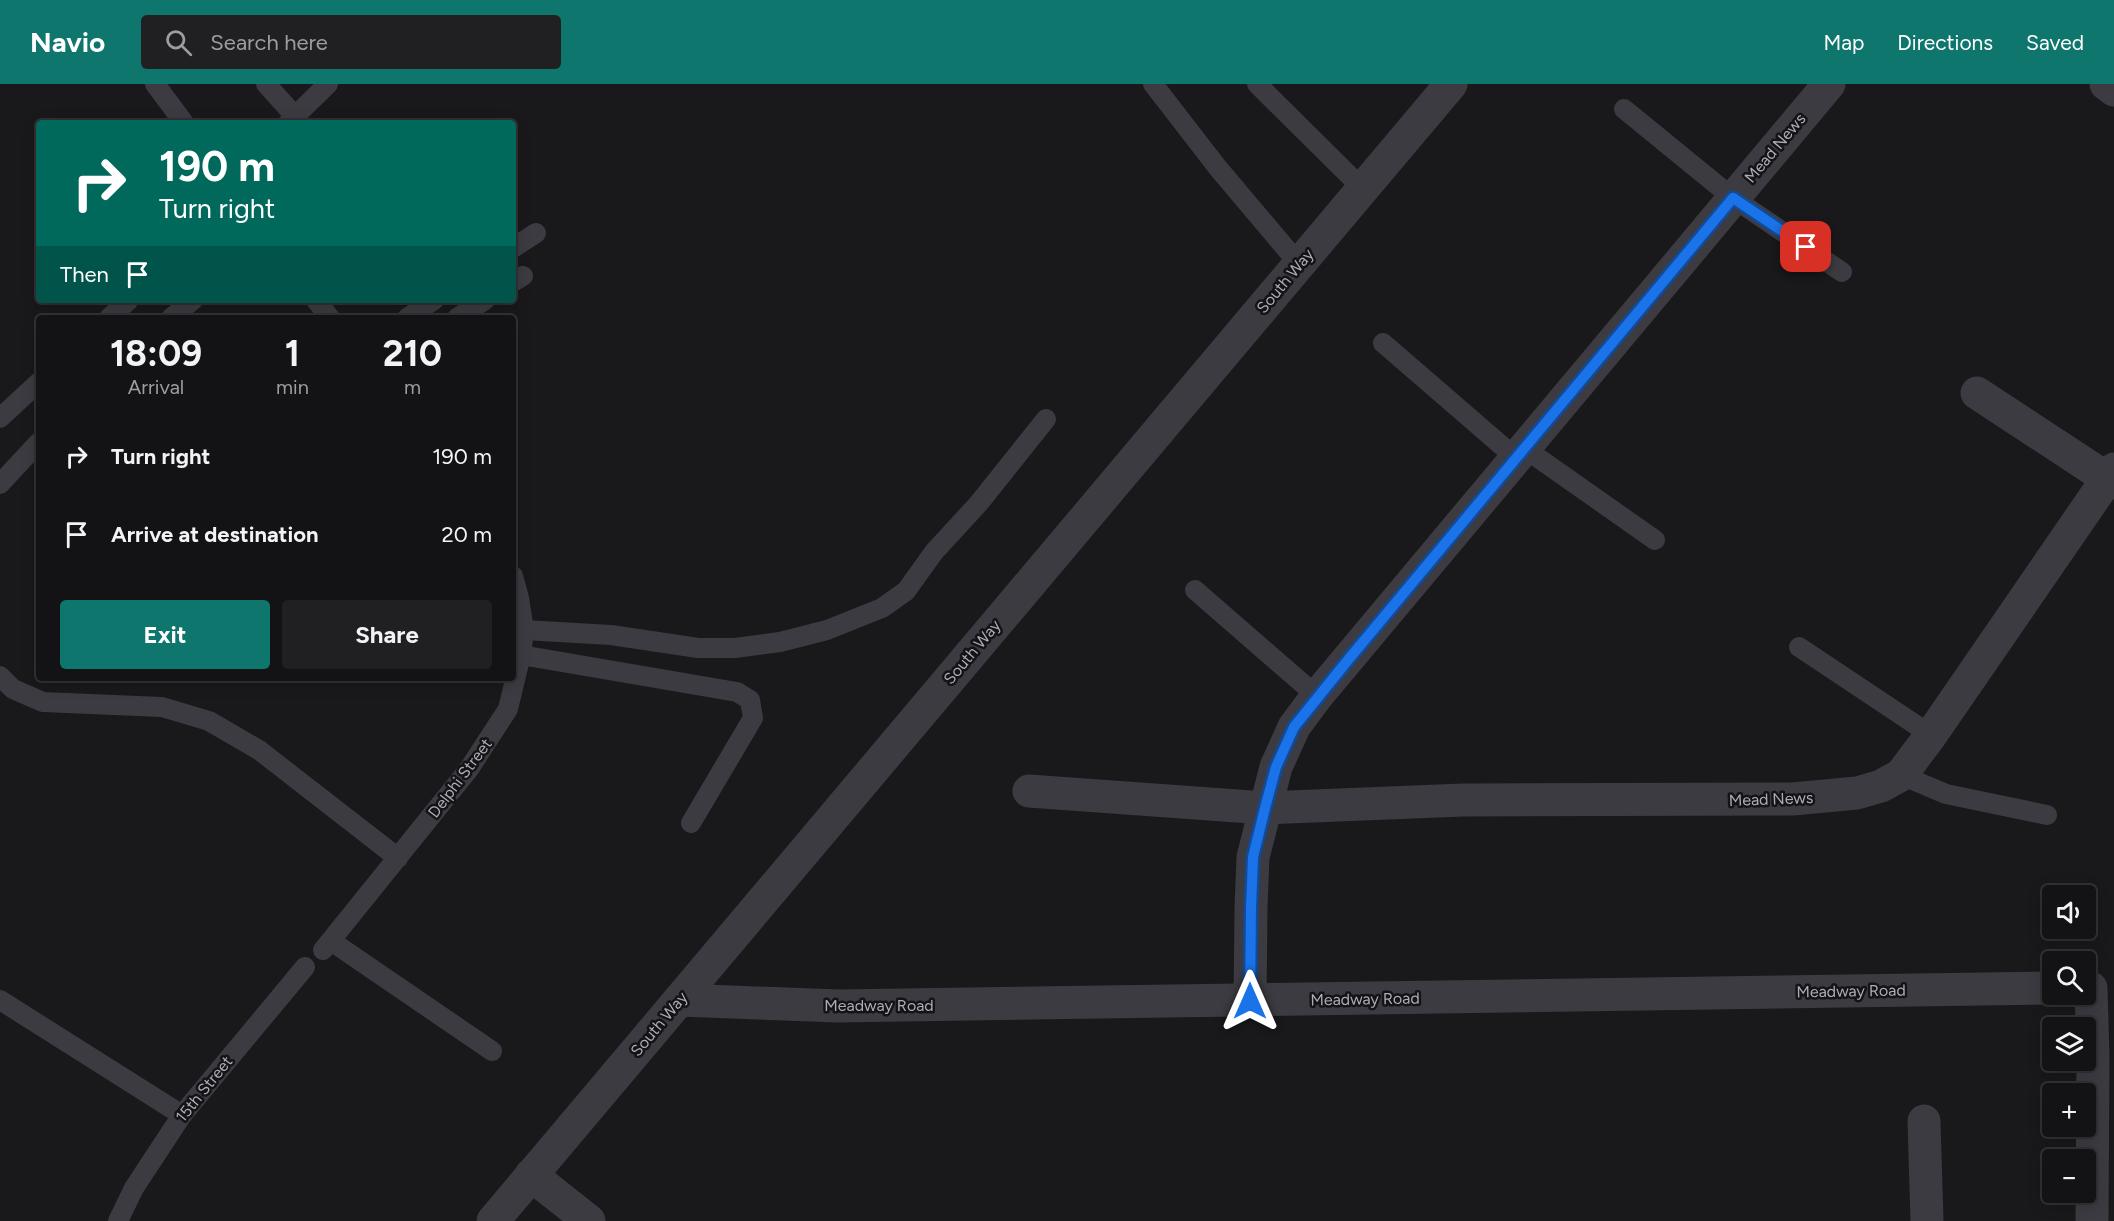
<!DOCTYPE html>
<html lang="en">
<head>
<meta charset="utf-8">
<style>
  :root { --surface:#131214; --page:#202022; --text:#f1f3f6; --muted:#9d9ea0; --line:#323234; --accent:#0f766e }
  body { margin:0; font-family:Figtree,sans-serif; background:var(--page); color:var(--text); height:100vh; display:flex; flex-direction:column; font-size:22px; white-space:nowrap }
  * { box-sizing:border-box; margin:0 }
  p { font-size:20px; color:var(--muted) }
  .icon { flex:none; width:33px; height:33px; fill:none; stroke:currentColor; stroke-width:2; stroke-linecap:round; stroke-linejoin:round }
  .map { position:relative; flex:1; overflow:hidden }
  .side { position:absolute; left:36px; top:231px; width:480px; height:366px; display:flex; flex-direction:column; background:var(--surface); border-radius:6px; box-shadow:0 3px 15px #0003,0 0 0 2px var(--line) }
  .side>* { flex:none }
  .top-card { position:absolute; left:36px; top:36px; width:480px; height:183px; border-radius:6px; box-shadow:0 3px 15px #0003,0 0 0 2px var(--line); background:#00695c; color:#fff; overflow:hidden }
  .buttons { position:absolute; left:2042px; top:801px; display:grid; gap:12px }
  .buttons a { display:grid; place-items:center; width:54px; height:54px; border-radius:6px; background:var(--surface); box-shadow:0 3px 15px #0003,0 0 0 2px var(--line); font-size:30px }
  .pin { position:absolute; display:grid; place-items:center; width:51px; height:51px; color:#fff; margin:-26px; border-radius:12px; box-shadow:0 3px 9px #0006 }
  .me { position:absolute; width:66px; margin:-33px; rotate:0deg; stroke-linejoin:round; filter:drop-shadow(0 0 4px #0008) }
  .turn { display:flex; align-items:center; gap:21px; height:126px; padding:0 24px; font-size:27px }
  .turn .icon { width:78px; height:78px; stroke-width:2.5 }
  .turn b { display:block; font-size:42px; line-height:51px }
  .then { display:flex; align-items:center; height:57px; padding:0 24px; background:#0003; gap:12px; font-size:22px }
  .eta { display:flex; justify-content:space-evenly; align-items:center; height:102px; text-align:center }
  .eta b { font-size:36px; font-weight:700; line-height:42px }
  .cta { display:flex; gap:12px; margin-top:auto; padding:12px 24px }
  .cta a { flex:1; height:69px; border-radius:6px; background:var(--accent); color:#fff; font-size:24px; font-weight:700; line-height:69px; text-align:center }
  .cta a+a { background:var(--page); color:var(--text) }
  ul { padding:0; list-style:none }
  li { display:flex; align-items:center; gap:18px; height:78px; padding:0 24px }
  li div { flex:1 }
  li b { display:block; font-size:22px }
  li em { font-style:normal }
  header { display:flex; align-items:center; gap:36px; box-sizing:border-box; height:84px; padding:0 30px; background:var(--accent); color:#fff }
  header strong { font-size:28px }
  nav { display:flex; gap:33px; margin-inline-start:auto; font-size:21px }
  .search { width:420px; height:54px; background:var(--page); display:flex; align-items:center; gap:15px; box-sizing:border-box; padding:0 21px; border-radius:6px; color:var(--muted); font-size:22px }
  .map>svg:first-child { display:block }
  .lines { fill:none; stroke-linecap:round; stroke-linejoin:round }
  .service { stroke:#3b3b41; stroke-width:20 }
  .minor { stroke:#3b3b41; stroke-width:33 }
  .route-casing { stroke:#114b97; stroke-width:15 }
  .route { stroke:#1a73e8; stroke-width:10 }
  .labels { text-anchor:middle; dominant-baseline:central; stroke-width:5; stroke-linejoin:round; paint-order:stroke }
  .street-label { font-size:16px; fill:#abadba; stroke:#141315 }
</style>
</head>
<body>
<header>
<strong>Navio</strong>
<div class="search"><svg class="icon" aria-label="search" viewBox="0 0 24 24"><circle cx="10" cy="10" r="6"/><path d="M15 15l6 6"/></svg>Search here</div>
<nav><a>Map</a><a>Directions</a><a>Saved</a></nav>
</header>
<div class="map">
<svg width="2114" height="1137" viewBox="0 0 2114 1137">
  <rect width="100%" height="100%" fill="#19181a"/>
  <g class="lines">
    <g class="service">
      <polyline points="155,0 184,39"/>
      <polyline points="266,0 295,32"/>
      <polyline points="1153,0 1218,84 1299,180"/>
      <polyline points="1257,0 1363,105"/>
      <polyline points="1624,25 1733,114 1842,188"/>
      <polyline points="288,39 328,0"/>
      <polyline points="513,164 536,149"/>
      <polyline points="513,198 523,192"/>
      <polyline points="316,216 330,234"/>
      <polyline points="109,234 129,216"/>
      <polyline points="171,234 193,216"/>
      <polyline points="407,234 434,216"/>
      <polyline points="457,234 485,216"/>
      <polyline points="1383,259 1516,374"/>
      <polyline points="0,334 39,298"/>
      <polyline points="1524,364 1655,456"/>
      <polyline points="0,400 39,358"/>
      <polyline points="1195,506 1317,612"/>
      <polyline points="524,546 611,551 698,564 735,564 780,558 827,546 882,524 906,507 934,468 979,419 1046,335"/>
      <polyline points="1799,563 1931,651"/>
      <polyline points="521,571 737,608 750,616 753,634 691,739"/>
      <polyline points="0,592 13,605 43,618 162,623 209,637 259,666 398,774"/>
      <polyline points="1901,691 1946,710 2047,731"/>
      <polyline points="331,857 492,967"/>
      <polyline points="323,866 469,685 508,625 521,571 524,546 519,514 513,492"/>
      <polyline points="0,916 182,1031"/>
      <polyline points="118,1137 134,1104 182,1031 305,883"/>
    </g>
    <g class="minor">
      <polyline points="2106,0 2114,6"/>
      <polyline points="1977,309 2114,399"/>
      <polyline points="1029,707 1265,724 1463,716 1793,715 1857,709 1881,702 1901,691 1931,651 2114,385"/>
      <polyline points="2091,904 2093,973 2092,1137"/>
      <polyline points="679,916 838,922 2052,904"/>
      <polyline points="1250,917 1251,824 1253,773 1276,683 1294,643 1317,612 1829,0"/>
      <polyline points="1924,1037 1927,1137"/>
      <polyline points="531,1091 589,1137"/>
      <polyline points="493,1137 1451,0"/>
    </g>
  </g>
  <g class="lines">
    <g class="route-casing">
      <polyline id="route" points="1250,917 1251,824 1253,773 1265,724 1276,683 1294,643 1348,576 1733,114 1806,163"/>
    </g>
    <use href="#route" class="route"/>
  </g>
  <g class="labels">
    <g class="street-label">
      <text transform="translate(1775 64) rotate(-50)">Mead News</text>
      <text transform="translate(1285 197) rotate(-50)">South Way</text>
      <text transform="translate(972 568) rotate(-50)">South Way</text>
      <text transform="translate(460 694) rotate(-53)">Delphi Street</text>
      <text transform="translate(1771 715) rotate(-2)">Mead News</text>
      <text transform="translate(1851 907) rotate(-1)">Meadway Road</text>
      <text transform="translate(1365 915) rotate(-1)">Meadway Road</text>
      <text x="879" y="921">Meadway Road</text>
      <text transform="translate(659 940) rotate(-50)">South Way</text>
      <text transform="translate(204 1005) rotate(-51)">15th Street</text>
    </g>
  </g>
</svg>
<div class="buttons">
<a><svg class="icon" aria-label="sound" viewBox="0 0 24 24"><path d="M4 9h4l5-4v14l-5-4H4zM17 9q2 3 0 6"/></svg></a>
<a><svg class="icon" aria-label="search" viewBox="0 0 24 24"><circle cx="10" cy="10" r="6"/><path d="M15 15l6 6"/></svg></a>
<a><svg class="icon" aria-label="layers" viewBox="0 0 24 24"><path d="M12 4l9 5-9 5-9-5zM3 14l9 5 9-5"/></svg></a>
<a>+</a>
<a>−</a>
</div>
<div class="pin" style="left:1806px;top:163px;background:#d93025"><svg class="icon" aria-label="arrive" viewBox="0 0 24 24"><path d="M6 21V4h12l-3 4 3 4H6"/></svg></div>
<svg class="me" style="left:1250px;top:917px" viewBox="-20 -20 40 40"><path d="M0-17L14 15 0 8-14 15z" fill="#1a73e8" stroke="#fff" stroke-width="4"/></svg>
<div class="top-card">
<div class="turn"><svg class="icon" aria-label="right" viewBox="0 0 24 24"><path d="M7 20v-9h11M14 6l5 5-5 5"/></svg><div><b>190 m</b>Turn right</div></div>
<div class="then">Then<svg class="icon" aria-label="arrive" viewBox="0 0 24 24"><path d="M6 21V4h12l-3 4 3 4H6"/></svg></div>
</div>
<section class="side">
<div class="eta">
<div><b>18:09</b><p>Arrival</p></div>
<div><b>1</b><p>min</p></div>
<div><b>210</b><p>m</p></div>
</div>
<ul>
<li><svg class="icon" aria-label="right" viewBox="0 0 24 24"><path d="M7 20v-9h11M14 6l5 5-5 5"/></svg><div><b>Turn right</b></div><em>190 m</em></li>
<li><svg class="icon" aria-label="arrive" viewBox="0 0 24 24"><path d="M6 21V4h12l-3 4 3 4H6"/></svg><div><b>Arrive at destination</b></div><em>20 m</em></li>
</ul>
<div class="cta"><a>Exit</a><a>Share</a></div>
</section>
</div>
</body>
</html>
